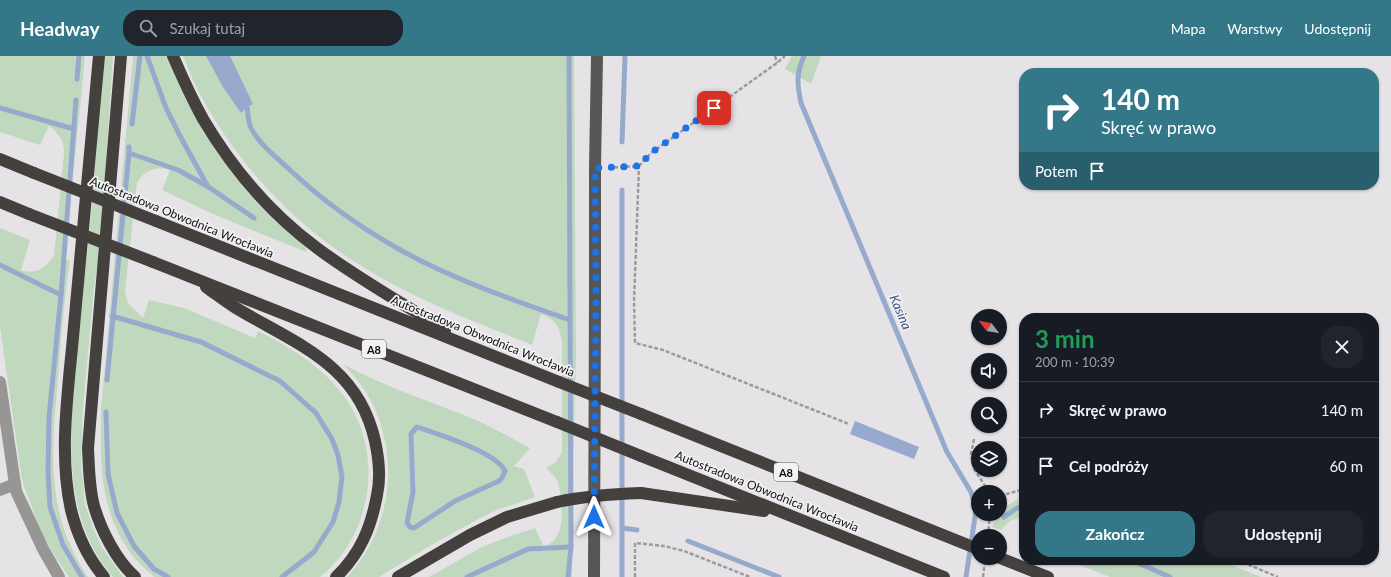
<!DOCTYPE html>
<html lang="pl">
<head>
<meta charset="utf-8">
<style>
  :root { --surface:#171b24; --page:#20242c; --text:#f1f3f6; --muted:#9ea1a6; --line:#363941; --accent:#347788 }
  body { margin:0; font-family:Lato,sans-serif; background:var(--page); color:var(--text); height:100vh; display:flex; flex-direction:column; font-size:15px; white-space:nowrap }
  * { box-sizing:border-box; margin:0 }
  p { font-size:13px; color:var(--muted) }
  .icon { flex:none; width:22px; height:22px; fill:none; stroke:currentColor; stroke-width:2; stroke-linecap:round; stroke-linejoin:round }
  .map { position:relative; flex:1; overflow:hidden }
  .drawer { position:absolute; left:1019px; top:257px; width:360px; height:252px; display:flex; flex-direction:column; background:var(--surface); border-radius:16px; box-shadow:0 1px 3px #0004 }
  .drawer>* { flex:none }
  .banner { position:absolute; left:1019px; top:12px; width:360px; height:122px; border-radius:16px; box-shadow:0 1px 3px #0004; background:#347788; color:#fff; overflow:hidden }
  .needle { width:26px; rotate:301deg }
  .controls { position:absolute; left:971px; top:253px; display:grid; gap:8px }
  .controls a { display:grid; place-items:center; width:36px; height:36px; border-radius:50%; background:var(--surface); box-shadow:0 1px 3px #0004; font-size:20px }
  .pin { position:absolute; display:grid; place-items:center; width:34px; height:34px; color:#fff; margin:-17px; border-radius:8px; box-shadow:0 2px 6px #0006 }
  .me { position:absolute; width:44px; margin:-22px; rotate:0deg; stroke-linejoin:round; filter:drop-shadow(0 0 3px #0008) }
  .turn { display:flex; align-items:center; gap:14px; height:84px; padding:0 16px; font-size:18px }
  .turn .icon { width:52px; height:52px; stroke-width:2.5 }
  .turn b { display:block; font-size:28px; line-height:34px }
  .then { display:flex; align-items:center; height:38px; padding:0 16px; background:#0003; gap:8px; font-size:15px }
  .round { display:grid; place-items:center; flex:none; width:42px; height:42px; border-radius:16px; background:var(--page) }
  .head { display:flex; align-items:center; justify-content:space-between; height:68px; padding:0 16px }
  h1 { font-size:24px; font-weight:700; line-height:30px; color:#1e9e55 }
  .primary-button { display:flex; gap:8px; margin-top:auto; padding:8px 16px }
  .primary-button a { flex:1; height:46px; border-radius:16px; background:var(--accent); color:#fff; font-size:16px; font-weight:700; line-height:46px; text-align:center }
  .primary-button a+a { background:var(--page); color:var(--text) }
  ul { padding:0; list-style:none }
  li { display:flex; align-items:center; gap:12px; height:56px; padding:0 16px; border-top:1px solid var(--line) }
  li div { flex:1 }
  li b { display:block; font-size:15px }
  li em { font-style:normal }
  header { display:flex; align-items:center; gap:24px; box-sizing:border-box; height:56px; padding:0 20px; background:var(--accent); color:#fff }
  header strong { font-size:19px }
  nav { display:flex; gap:22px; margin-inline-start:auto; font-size:14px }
  .search { width:280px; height:36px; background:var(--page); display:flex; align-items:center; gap:10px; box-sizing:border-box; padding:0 14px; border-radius:16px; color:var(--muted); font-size:15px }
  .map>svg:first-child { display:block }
  .green { fill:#c0d9be }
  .water { fill:#97a9cc }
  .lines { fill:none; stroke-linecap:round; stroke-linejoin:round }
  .stream { stroke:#97a9cc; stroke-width:5 }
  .path { stroke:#9c9a9d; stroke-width:2.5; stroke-dasharray:4 2; stroke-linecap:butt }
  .minor { stroke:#979695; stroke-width:12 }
  .major { stroke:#585654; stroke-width:12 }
  .highway { stroke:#43403e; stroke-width:12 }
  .highway-bridge { stroke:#43403e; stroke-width:12 }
  .route { stroke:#1a73e8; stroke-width:7; stroke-dasharray:0 12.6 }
  .labels { text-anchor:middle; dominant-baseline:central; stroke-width:3.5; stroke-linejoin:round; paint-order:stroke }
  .shield { fill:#f3f1f4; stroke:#545455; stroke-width:1 }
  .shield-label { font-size:11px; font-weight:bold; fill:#101011 }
  .street-label { font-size:12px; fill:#101011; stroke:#f3f1f4 }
  .water-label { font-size:13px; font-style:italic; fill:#3d5585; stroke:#f3f1f4 }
</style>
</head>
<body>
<header>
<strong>Headway</strong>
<div class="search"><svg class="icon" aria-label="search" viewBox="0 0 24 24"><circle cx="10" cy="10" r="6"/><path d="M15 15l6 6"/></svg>Szukaj tutaj</div>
<nav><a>Mapa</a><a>Warstwy</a><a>Udostępnij</a></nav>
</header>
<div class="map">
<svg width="1391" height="521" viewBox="0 0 1391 521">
  <rect width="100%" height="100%" fill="#e6e3e7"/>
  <g class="green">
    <path d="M0,0H85L65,203L70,205C64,244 61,283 58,323C53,377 47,432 68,484C74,497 80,510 88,521H69L56,502L41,477L22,424L0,271V172L30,184L21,214C37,219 44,212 54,200L64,97C64,84 59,78 49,70L40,89L0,76Z"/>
    <path d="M103,0H113L100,196L94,231L83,352L81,405L85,448L93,472L102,491L123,521H113C66,467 69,395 74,328C75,306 76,284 79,262C82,238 86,214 88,190C95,127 97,63 103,0Z"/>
    <path d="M133,0H167C191,63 228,121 277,167C287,176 297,184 307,192L306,196L215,159L162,134L170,114C156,110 144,114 137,127L125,235L128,247L143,262L149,244L184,252L255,282L258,275C290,291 323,311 344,340C385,395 373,479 320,521H154C148,515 141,510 136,504C133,501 130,496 127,492C99,450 100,402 101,353Z"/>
    <path d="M183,0H574L576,302L572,457V521H429L480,492L499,484L535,472L544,491C564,483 562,462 561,445C560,437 560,428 555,421C552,418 549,415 546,412L556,406L562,396V286C559,270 557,265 541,258L532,289C483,269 432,250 385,224C306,180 248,123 203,44C195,30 189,15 183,0Z"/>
    <polygon points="792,0 821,0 811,28 785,13"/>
    <path d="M343,308C386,332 434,346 478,365C496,373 513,383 530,392L514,410L524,413L535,441L497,454L482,461L433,488L379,521H347C388,478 399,413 377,358C370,340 357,322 343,308Z"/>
    <path d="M1024,441V460L1010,465L1001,474L992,471L998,458H1000V456C1007,449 1014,444 1024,441Z"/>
    <polygon points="1067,504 1219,504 1261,521 1110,521"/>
  </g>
  <g class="water">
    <polygon points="206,0 230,0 253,48 247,51 241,57 223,31"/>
    <polygon points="855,365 919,391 914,403 850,378"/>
  </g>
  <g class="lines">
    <g class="stream">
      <polyline points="147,0 166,52 180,80 207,129"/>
      <path d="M804,0C796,18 797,28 801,47L947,396L971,436L976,454L966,521"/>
      <polyline points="77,23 79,0"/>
      <polyline points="76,44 61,239 49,361 48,417 50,451 63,489 82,521"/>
      <path d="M247,51C248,57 248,66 251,72C259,88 276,101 290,114C322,144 358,170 397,192C449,222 513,244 570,264"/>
      <polyline points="0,52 74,73"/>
      <polyline points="132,68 140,0"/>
      <polyline points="622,86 625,0"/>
      <polyline points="129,91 129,97 178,114 207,130 254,162"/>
      <polyline points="0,209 61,239"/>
      <polyline points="112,260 201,286 280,325 316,357 332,383 338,399 342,421 339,446 333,466 314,496 282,521"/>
      <polyline points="107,324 129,97"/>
      <polyline points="106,356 108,418 117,457 134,490 154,513 168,521"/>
      <path d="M417,371C437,378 496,396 505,415L502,422L499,425L455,445L414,472L410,471L407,467L413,436L411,378Z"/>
      <polyline points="1004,461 1017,452 1024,451"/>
      <polyline points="622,472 637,474"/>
      <polyline points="688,485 779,521"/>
      <polyline points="1134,504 1138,507 1170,521"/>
      <polyline points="467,521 528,493 571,491"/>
      <polyline points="568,521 571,491 569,0"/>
      <polyline points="622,521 622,134"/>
    </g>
    <g class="path">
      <polyline points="775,0 777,7"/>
      <polyline points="639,110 651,97 777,7 785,0"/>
      <polyline points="608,112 639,110 634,245 635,287 663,294 849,368"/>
      <polyline points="974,383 971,398 974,413 989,436"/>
      <polyline points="1000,440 1024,433"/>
      <polyline points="988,480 990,458"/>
      <polyline points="1237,504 1278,521"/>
      <polyline points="635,521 635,487 664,490 684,495 750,521"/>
      <polyline points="983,521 985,504"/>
    </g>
    <g class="minor">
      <polyline points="0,326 16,435 43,493 59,521"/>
      <polyline points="0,434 15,428"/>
    </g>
    <polyline class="major" points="594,521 595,241 595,112 597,0"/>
    <g class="highway">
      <path d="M99,0C90,90 82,180 74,270C69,330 58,395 71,454C77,478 88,502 104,521"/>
      <path d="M121,0L88,392C89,411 89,432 94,450C101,474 116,504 135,521"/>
      <path d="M173,0C182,21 192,43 203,63C232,112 271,158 317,192C357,222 402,247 445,274"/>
      <polyline points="0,103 34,117"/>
      <polyline points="0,146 29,158"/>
      <polyline points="156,165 559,326"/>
      <polyline points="153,206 557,366"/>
      <path d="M206,231C216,238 226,246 236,252C296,288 358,308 375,385C379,403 381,421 377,439C371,472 360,498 336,521"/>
      <polyline points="641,358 978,493"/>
      <polyline points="641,400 944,521"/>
      <polyline points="641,437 764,455"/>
      <polyline points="1000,502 1048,521"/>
      <polyline points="398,521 470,479 507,461 557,446"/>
    </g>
    <g class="highway-bridge">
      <polyline points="34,117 156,165"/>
      <polyline points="29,158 153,206"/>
      <polyline points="559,326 641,358"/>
      <polyline points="557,366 641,400"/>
      <path d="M557,446C585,440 612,438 641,437"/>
    </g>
  </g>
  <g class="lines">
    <polyline class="route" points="594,461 596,240 595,112 639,110 651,97 714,52"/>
  </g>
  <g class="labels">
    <g class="shield">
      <rect x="362" y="284" width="24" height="18" rx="3"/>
      <rect x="774" y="407" width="24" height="18" rx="3"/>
    </g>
    <g class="shield-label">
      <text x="374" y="293">A8</text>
      <text x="786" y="416">A8</text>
    </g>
    <g class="street-label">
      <text transform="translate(182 161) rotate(22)">Autostradowa Obwodnica Wrocławia</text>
      <text transform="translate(483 280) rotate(22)">Autostradowa Obwodnica Wrocławia</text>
      <text transform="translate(767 435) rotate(22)">Autostradowa Obwodnica Wrocławia</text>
    </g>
    <g class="water-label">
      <text transform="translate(901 256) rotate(67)">Kasina</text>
    </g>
  </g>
</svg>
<div class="controls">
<a><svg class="needle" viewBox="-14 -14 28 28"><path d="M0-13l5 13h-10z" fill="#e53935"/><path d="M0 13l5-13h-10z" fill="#9ea1a6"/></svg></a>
<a><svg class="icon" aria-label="sound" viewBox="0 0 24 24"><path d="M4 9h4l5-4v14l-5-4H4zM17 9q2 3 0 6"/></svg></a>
<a><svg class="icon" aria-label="search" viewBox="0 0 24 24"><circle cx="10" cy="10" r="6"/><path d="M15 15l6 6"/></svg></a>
<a><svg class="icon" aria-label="layers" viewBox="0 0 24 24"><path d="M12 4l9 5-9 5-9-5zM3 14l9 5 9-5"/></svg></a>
<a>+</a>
<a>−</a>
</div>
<div class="pin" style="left:714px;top:52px;background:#d93025"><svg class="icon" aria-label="arrive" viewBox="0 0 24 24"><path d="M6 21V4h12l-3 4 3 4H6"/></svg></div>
<svg class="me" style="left:594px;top:461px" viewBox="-20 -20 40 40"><path d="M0-17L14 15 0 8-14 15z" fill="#1a73e8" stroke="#fff" stroke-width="4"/></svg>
<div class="banner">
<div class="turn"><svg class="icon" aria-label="right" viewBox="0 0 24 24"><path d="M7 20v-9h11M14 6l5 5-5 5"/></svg><div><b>140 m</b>Skręć w prawo</div></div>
<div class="then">Potem<svg class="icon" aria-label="arrive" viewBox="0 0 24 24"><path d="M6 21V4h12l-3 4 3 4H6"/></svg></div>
</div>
<section class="drawer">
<div class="head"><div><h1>3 min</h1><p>200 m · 10:39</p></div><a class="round"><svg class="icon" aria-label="close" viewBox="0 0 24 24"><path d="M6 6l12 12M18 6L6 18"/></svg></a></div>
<ul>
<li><svg class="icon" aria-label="right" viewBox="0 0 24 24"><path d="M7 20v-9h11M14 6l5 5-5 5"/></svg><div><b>Skręć w prawo</b></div><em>140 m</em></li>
<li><svg class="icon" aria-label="arrive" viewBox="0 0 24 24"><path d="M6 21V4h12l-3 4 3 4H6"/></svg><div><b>Cel podróży</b></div><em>60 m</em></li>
</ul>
<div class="primary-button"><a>Zakończ</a><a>Udostępnij</a></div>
</section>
</div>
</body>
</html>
